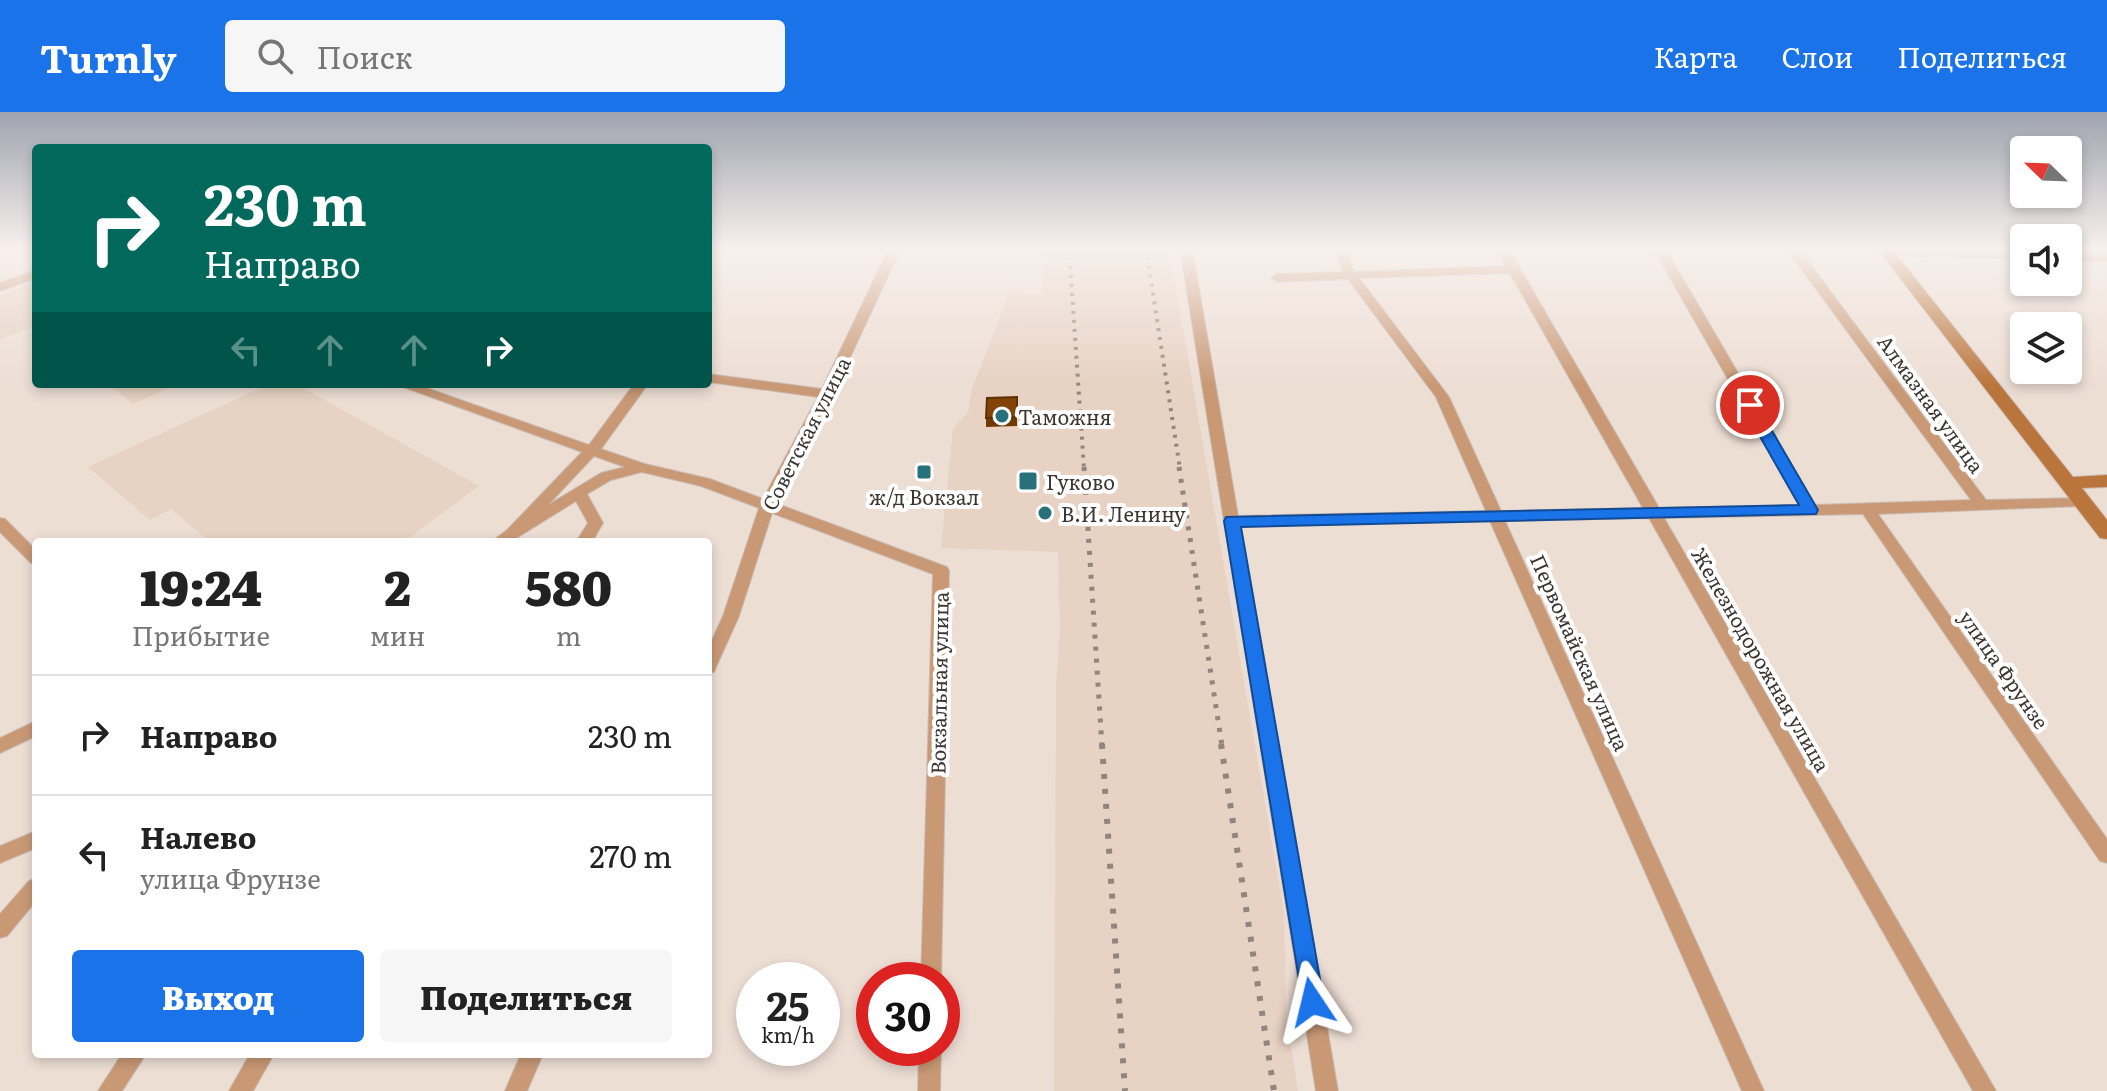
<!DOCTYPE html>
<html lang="ru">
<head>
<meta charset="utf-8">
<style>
  :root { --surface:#fff; --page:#f6f6f6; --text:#222; --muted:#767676; --line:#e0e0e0; --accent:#1a73e8 }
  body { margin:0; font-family:Literata,serif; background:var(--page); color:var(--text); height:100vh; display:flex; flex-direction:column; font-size:30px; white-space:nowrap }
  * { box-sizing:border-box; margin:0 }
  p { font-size:26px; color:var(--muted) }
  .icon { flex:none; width:44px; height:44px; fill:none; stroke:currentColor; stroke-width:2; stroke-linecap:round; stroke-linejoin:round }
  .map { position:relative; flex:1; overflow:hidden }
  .sheet { position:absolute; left:32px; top:426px; width:680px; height:520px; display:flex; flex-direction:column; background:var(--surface); border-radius:8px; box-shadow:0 4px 12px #0003 }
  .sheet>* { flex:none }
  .top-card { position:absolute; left:32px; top:32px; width:680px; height:244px; border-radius:8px; box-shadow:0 4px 12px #0003; background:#00695c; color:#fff; overflow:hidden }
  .needle { width:52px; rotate:293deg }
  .buttons { position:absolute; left:2010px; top:24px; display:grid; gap:16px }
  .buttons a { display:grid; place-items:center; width:72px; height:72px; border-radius:8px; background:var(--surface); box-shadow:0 4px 12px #0003; font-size:40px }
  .speed { position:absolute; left:736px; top:850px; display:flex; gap:16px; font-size:40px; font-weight:700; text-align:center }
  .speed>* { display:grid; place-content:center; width:104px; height:104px; border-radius:50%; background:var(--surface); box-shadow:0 4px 12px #0003; line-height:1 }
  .speed small { font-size:20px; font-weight:400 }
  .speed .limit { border:12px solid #d22; background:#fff; color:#111 }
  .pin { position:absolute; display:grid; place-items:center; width:68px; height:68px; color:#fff; margin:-34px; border:4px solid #fff; border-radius:50%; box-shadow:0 2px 8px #0007 }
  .me { position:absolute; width:88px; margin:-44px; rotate:350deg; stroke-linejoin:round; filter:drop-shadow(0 0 6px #0008) }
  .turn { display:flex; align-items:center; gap:28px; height:168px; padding:0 40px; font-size:36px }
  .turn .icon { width:104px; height:104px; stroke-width:2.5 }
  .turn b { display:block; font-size:56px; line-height:68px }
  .lanes { display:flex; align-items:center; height:76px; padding:0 40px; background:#0003; justify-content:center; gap:40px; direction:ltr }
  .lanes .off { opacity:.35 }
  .eta { display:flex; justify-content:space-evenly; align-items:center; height:136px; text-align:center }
  .eta b { font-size:48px; font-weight:800; line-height:56px }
  .primary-button { display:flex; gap:16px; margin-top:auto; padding:16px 40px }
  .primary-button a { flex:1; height:92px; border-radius:8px; background:var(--accent); color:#fff; font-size:32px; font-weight:800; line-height:92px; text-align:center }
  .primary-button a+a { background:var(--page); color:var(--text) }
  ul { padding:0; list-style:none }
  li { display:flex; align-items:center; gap:24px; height:120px; padding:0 40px; border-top:2px solid var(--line) }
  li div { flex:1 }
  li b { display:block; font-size:30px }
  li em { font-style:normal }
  header { display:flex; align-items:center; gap:48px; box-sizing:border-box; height:112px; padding:0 40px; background:var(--accent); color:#fff }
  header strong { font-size:38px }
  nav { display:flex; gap:44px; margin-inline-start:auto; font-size:28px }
  .search { width:560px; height:72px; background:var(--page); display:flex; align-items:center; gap:20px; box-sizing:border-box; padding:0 28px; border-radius:8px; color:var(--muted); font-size:30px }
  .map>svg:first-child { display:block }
  .built { fill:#e7d2c3 }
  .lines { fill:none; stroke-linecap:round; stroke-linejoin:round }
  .street-casing { stroke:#cabcb4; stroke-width:2 }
  .secondary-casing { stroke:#cabcb4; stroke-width:2 }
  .street { fill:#c99976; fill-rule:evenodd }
  .secondary { fill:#ba753c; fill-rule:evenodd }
  .rail-far2 { stroke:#90867f; stroke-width:4; stroke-dasharray:3 6; stroke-linecap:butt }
  .rail-far1 { stroke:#90867f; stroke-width:5; stroke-dasharray:4 8; stroke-linecap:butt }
  .rail { stroke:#90867f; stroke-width:6; stroke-dasharray:5 10; stroke-linecap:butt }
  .wall { fill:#6f3a05 }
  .building { fill:#814406; stroke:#5a3004; stroke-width:2 }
  .route { fill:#1a73e8; stroke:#114b97; stroke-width:2 }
  .poi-dot { fill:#28717a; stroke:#fff; stroke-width:3 }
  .labels { text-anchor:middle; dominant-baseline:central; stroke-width:8; stroke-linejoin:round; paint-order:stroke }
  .street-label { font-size:20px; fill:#3c3632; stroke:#fff }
  .poi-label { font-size:20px; fill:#3c3632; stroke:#fff; text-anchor:start }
</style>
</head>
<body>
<header>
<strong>Turnly</strong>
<div class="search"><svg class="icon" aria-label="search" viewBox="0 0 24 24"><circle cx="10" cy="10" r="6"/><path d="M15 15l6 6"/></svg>Поиск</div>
<nav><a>Карта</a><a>Слои</a><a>Поделиться</a></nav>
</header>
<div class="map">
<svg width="2107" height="979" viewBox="0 0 2107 979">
  <rect width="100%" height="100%" fill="#edded4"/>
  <g class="built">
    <polygon points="1041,136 1169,136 1284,801 1286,903 1298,979 1054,979 1056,573 1060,518 1058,440 941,436 953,317 968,300 972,276 1009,181 1043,182"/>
    <polygon points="36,170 36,214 0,227 0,183"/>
    <polygon points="108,272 178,272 133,292"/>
    <polygon points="269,272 296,272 479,374 403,430 210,430 171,397 150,408 88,355"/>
  </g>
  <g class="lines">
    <g class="street-casing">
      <g id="street">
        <path d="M889,136H901L833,282L775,391L947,455L949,459L941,868H921L933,462L772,401L739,504L716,555L714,560L708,561V537L723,504L759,396L701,374L642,360L611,368L587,382L603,411L592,430H576L588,411L576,389L510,430H491L507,418L582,340L395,272H415L589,333L634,272H648L601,337L645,352L710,367L763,387L818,285L708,270V262L822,277ZM594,344L625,355L601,361L548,393Z"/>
        <path d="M1180,136H1192L1238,404L1486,399L1436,285L1348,167L1277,170L1271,166L1277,162L1343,160L1335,136H1347L1354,160L1506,154L1496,136H1508L1659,396L1800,393L1653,136H1665L1815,393L1971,388L1786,136H1798L1986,388L2086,386L2088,389L2086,392L2081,394L1878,402L2107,727V751L2100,749L1863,402L1664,406L1996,979H1973L1649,406L1505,409L1764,979H1742L1490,409L1240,414L1338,979H1316ZM1510,161L1643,396L1501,399L1449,285L1359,166Z"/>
        <polygon points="1888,138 2024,141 2024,147 1884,143 1882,141"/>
        <polygon points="2068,142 2107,143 2107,149 2068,148"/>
        <polygon points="36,158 36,166 0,179 0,171"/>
        <polygon points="0,406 5,407 36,438 36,452 31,451 0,420"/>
        <polygon points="36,609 36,624 0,641 0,626"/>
        <polygon points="36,719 36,736 0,751 0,734"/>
        <polygon points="36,766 36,789 7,824 0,826 0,802 29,769"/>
        <polygon points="919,936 941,936 940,979 918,979"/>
        <polygon points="122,942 146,942 122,979 98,979"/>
        <polygon points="250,942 274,942 253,979 229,979"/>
        <polygon points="521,942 543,942 527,979 505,979"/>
      </g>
    </g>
    <g class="secondary-casing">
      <polygon id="secondary" points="1877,136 1891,136 2073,365 2107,363 2107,375 2082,376 2107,408 2107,427 2100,426"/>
    </g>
    <use href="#street" class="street"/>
    <use href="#secondary" class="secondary"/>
    <g class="rail-far2">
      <polyline points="1069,136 1084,357"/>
      <polyline points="1146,136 1180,357"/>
    </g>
    <g class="rail-far1">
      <polyline points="1084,355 1102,634"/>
      <polyline points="1179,355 1222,634"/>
    </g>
    <g class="rail">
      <polyline points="1102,632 1125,979"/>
      <polyline points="1221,632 1274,979"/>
    </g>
  </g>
  <polygon class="wall" points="1017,285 1017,314 986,315 986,306"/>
  <polygon class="building" points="1017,285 1017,305 986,306 987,286"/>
  <linearGradient id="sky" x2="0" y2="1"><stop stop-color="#9fa4af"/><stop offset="0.5" stop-color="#f7f0ec"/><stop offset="1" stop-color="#f7f0ec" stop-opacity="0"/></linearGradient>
  <rect width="2107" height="273" fill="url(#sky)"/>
  <polygon class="route" points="1750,289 1757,293 1818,398 1816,402 1241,415 1324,890 1321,898 1312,901 1304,898 1224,409 1226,405 1799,393 1742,293"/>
  <g class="poi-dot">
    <circle cx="1002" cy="304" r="8"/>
    <rect x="916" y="352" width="16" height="16" rx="4"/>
    <rect x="1018" y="359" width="20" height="20" rx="4"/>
    <circle cx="1045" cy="401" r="8"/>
  </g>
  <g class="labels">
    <g class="street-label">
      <text transform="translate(1932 291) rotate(54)">Алмазная улица</text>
      <text transform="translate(805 321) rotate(-63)">Советская улица</text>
      <text transform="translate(1581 540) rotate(66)">Первомайская улица</text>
      <text transform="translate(1762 547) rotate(60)">Железнодорожная улица</text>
      <text transform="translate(2005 557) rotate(55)">улица Фрунзе</text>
      <text transform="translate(938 571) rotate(-89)">Вокзальная улица</text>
    </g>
    <g class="poi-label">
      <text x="1018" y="304">Таможня</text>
      <text x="1046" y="369">Гуково</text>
      <text x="924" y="384" text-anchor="middle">ж/д Вокзал</text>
      <text x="1061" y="401">В.И. Ленину</text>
    </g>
  </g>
</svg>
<div class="buttons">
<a><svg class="needle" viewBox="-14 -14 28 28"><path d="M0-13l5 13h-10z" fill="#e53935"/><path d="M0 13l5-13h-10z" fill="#767676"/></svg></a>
<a><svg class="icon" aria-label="sound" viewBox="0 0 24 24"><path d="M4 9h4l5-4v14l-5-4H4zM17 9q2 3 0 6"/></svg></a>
<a><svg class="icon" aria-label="layers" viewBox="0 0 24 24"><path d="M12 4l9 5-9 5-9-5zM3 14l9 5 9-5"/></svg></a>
</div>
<div class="speed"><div>25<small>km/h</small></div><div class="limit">30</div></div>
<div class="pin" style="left:1750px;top:293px;background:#d93025"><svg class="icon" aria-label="arrive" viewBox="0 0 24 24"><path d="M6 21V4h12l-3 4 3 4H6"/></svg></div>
<svg class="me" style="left:1312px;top:890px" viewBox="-20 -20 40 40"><path d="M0-17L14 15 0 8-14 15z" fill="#1a73e8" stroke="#fff" stroke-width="4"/></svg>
<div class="top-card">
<div class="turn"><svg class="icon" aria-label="right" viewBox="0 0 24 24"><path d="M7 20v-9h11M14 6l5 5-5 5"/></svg><div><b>230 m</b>Направо</div></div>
<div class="lanes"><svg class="icon off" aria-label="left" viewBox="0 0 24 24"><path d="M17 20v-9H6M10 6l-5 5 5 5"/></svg><svg class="icon off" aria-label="ahead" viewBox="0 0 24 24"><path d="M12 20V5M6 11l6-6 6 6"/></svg><svg class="icon off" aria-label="ahead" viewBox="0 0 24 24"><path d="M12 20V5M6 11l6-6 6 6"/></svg><svg class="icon" aria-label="right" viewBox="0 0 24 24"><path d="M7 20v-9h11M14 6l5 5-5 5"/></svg></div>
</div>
<section class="sheet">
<div class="eta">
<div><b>19:24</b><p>Прибытие</p></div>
<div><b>2</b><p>мин</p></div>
<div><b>580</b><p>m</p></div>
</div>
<ul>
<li><svg class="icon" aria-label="right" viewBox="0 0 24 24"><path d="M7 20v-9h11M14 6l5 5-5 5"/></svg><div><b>Направо</b></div><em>230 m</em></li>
<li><svg class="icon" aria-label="left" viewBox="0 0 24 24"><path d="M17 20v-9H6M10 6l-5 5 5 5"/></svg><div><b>Налево</b><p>улица Фрунзе</p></div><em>270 m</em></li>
</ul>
<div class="primary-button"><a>Выход</a><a>Поделиться</a></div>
</section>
</div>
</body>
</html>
